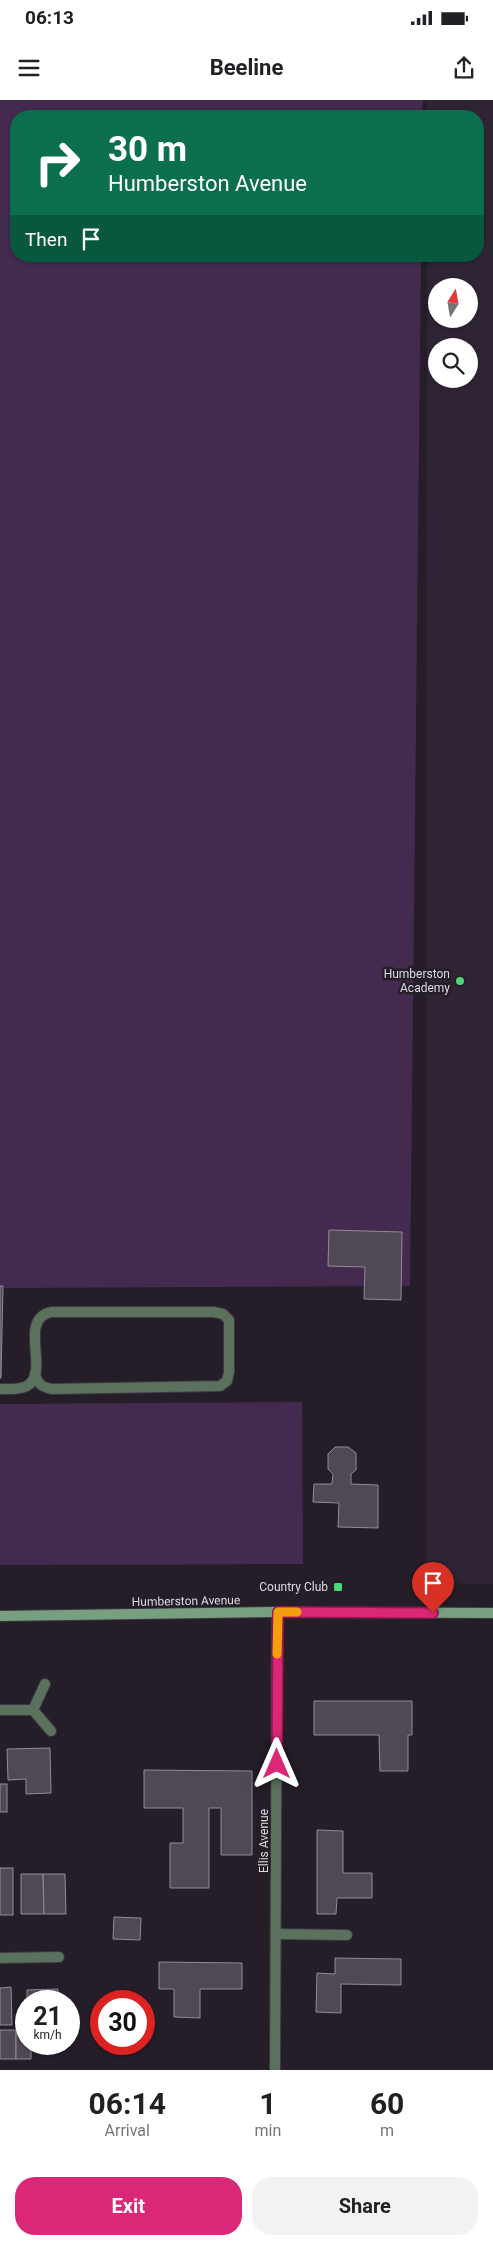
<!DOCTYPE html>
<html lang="en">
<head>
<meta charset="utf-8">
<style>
  :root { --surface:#fff; --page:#f2f2f2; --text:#202124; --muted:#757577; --accent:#db2777 }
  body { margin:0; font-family:Roboto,sans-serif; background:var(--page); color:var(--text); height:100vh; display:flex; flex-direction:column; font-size:19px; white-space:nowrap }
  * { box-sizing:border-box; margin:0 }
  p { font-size:16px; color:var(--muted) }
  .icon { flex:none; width:28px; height:28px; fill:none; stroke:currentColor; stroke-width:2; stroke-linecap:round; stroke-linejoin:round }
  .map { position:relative; height:1970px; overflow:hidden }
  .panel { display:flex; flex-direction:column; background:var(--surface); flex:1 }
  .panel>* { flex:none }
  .hud { position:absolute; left:10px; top:10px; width:474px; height:152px; border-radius:20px; box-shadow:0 1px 4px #0004; background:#0b6e4f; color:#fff; overflow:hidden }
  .needle { width:32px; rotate:11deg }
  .controls { position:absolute; left:428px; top:178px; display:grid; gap:10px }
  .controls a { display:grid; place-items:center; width:50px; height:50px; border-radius:50%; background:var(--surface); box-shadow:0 1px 4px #0004; font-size:25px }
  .speed { position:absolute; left:15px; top:1890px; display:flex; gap:10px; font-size:25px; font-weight:700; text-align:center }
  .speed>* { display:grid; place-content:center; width:65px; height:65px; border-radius:50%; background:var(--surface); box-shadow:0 1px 4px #0004; line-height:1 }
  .speed small { font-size:12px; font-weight:400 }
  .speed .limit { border:8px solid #d22; background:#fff; color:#111 }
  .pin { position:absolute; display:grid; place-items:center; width:42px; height:42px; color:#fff; margin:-51px -21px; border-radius:50% 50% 50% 0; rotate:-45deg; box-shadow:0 0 5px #0007 }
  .pin .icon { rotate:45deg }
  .me { position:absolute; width:55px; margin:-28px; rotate:0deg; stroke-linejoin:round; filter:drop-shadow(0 0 4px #0008) }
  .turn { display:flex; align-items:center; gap:18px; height:105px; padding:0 15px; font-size:22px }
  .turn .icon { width:65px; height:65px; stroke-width:2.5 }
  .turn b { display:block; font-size:35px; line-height:42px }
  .then { display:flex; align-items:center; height:48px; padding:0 15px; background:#0003; gap:10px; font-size:19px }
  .eta { display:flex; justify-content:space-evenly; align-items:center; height:85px; text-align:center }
  .eta b { font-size:30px; font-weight:700; line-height:35px }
  .action { display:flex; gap:10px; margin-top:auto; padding:10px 15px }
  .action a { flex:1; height:58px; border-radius:20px; background:var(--accent); color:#fff; font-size:20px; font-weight:700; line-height:58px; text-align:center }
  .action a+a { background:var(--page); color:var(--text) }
  .status { display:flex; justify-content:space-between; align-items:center; height:35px; padding:0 25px; background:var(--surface); direction:ltr }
  .status svg { height:14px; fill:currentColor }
  header { display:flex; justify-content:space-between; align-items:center; height:65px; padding:0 15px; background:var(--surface); font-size:22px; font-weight:700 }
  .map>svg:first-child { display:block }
  .built { fill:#2f2434; fill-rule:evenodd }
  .green { fill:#452a50 }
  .building { fill:#504854; stroke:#948b98 }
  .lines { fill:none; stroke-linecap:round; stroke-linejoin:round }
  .lane-casing { stroke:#3f3742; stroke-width:12 }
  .street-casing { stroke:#3f3742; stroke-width:12 }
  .secondary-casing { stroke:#3f3742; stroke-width:12 }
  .lane { stroke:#59715d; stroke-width:10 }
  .street { stroke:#59715d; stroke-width:10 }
  .secondary { stroke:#789f80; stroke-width:10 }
  .route-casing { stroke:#8e194d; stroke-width:12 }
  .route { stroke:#db2777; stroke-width:9 }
  .slow { stroke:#f59e0b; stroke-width:9 }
  .poi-dot { fill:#4cd676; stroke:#251d28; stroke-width:2 }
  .labels { text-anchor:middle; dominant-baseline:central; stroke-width:5; stroke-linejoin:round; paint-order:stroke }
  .poi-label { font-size:12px; fill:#dfdae2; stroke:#251d28; text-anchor:end }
  .street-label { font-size:12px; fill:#dfdae2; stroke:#251d28 }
</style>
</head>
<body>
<div class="status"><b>06:13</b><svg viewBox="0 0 49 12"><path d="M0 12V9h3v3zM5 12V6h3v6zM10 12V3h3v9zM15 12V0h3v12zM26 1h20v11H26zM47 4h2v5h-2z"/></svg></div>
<header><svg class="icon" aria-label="menu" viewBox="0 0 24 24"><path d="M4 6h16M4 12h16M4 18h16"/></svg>Beeline<svg class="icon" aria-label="share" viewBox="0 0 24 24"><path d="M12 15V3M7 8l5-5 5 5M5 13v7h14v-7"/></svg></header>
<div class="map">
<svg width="493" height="1970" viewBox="0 0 493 1970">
  <rect width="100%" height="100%" fill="#251d28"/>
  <path class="built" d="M427,0H493V1484L426,1483L427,156H478V16H427ZM436,186H469V219H436ZM436,246H469V279H436Z"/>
  <g class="green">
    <polygon points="0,0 423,0 422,16 16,16 16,156 421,156 410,1186 0,1188"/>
    <polygon points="302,1302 303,1464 0,1465 0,1304"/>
  </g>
  <g class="building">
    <polygon points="329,1130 402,1132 401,1200 364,1199 365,1167 328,1166"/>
    <polygon points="0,1186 3,1186 1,1278 0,1278"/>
    <polygon points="335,1347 348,1347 356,1353 356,1370 351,1374 351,1384 378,1385 378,1428 338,1427 339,1403 313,1402 314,1384 332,1384 333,1374 328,1369 328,1354"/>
    <polygon points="314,1601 412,1601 412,1635 408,1635 408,1671 380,1671 379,1635 314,1635"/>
    <polygon points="50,1648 51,1693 26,1694 26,1679 8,1680 7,1649"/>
    <polygon points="144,1670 252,1671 252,1755 221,1755 221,1708 209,1708 209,1788 170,1788 170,1743 183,1743 183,1708 144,1708"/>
    <rect x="0" y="1684" width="7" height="28"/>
    <polygon points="317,1730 343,1731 343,1773 372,1773 372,1798 337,1798 336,1814 317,1814"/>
    <rect x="0" y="1768" width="13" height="47"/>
    <polygon points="21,1774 43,1774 44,1814 21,1814"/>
    <polygon points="43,1774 65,1774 66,1814 44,1814"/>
    <polygon points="114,1817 141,1818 140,1840 113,1839"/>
    <polygon points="335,1858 401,1859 401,1885 341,1884 341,1913 316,1912 317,1873 335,1874"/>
    <polygon points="159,1862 242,1863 242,1889 200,1889 200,1918 174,1917 174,1889 159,1889"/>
    <polygon points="11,1887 12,1925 0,1925 0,1888"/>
    <polygon points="58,1889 58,1901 27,1901 27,1890"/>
    <rect x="0" y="1930" width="16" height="29"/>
    <polygon points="16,1930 26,1930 26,1944 31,1944 31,1959 16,1959"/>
  </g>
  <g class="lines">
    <g class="lane-casing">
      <g id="lane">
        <path d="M0,1289C8,1289 19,1290 27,1286C51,1272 17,1220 51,1212H214L223,1214L229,1220V1272L227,1281L220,1286L52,1289C41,1287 37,1283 35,1273"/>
        <polyline points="276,1834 347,1835"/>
      </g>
    </g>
    <g class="street-casing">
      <g id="street">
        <polyline points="0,1610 33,1610 45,1584"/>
        <polyline points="33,1610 51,1631"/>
        <polyline points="0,1858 59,1857"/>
        <polyline points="275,1970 277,1512"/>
      </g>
    </g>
    <g class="secondary-casing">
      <polyline id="secondary" points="0,1516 277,1512 493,1513"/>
    </g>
    <use href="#lane" class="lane"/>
    <use href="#street" class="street"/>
    <use href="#secondary" class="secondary"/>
  </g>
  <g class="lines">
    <g class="route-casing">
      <polyline id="route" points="277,1664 278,1512 433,1513"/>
    </g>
    <use href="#route" class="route"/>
    <polyline class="slow" points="277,1554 278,1512 297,1512"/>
  </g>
  <g class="poi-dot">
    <circle cx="460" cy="881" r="5"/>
    <rect x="333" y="1482" width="10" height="10" rx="2.5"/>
  </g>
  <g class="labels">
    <g class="poi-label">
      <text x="450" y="874">Humberston<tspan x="450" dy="14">Academy</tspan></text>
      <text x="328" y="1487">Country Club</text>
    </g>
    <g class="street-label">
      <text transform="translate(186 1501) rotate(-1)">Humberston Avenue</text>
      <text transform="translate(264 1741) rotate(-90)">Ellis Avenue</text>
    </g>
  </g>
</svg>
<div class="controls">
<a><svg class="needle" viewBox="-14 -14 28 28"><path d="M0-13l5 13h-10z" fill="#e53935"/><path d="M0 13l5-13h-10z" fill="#757577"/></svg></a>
<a><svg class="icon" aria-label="search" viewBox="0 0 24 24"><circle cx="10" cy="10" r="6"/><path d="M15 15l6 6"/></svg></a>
</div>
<div class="speed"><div>21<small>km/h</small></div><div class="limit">30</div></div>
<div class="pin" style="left:433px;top:1513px;background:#d93025"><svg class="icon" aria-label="arrive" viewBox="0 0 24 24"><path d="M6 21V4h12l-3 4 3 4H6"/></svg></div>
<svg class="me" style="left:277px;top:1664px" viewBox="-20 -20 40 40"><path d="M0-17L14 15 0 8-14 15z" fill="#db2777" stroke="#fff" stroke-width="4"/></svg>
<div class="hud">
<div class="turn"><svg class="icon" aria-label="right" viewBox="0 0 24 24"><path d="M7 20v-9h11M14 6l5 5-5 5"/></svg><div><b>30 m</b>Humberston Avenue</div></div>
<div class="then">Then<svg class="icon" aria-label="arrive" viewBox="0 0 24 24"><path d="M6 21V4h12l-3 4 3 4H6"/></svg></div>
</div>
</div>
<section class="panel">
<div class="eta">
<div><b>06:14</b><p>Arrival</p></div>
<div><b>1</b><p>min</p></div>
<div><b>60</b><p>m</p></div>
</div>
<div class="action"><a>Exit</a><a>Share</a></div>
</section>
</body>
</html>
